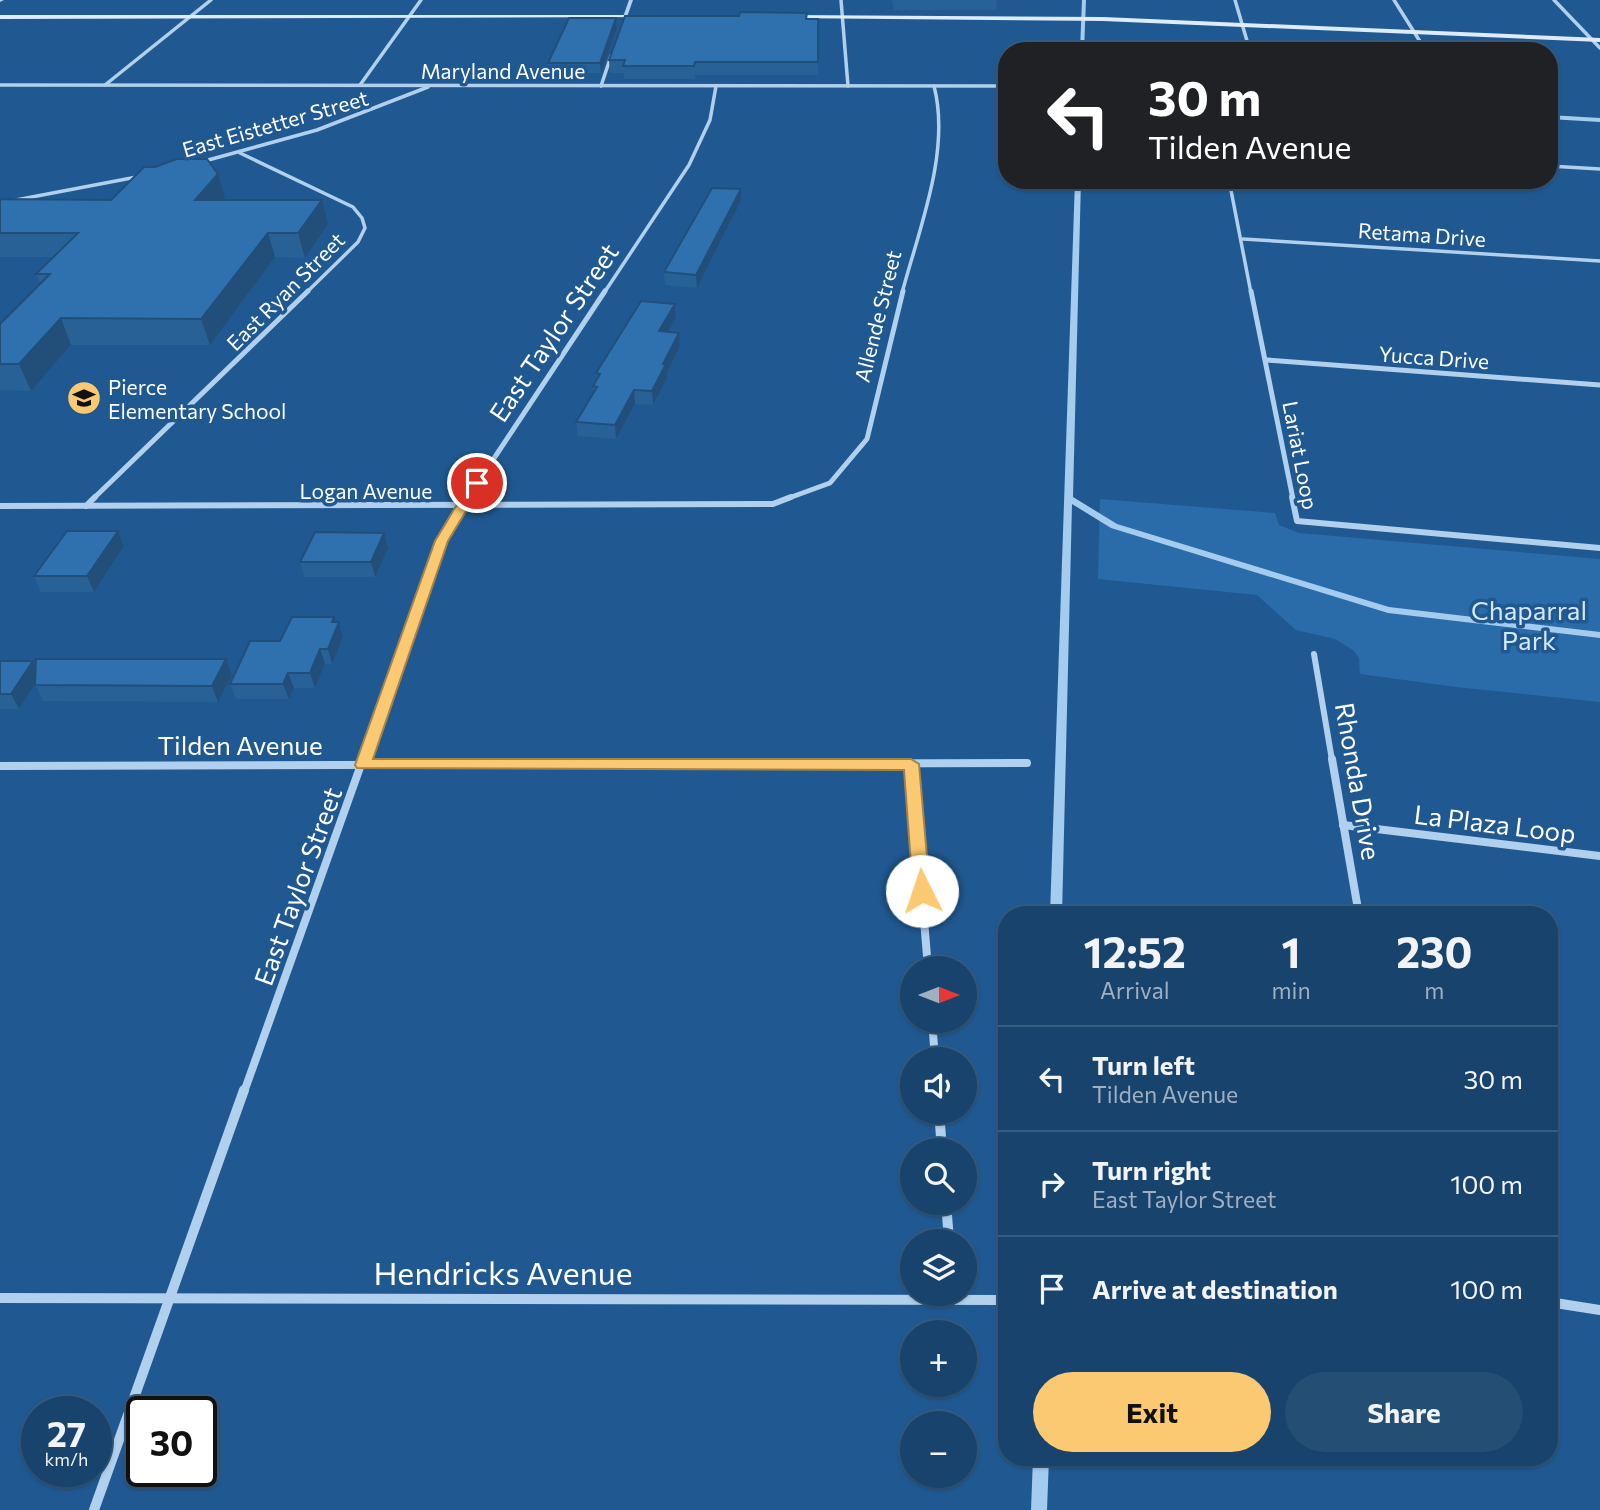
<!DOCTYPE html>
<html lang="en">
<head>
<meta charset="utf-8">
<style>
  :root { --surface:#18436d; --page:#254e75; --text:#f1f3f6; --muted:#9fb0c2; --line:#365c80; --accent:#fbc971 }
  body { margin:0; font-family:Commissioner,sans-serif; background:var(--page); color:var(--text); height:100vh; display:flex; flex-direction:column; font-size:26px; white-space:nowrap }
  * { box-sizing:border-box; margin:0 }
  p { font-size:23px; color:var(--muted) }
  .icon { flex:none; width:38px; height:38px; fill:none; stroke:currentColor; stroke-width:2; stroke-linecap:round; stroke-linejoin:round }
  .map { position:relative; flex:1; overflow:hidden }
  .side { position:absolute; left:998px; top:906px; width:560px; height:560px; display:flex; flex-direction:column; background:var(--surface); border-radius:28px; box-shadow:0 2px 5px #0004,0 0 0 2px var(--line) }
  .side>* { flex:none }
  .guide { position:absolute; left:998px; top:42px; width:560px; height:147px; border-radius:28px; box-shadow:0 2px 5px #0004,0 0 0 2px var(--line); background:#202124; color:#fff; overflow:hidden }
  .needle { width:46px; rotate:90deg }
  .tools { position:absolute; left:900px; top:956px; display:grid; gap:14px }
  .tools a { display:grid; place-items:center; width:77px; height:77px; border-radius:50%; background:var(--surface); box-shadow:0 2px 5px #0004,0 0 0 2px var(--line); font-size:35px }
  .speed { position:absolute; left:21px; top:1396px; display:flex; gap:14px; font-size:35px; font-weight:700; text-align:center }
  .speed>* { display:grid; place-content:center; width:91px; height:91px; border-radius:50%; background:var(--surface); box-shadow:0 2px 5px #0004,0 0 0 2px var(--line); line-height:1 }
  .speed small { font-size:18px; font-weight:400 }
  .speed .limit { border:4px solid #111; border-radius:10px; background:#fff; color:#111 }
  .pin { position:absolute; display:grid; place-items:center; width:60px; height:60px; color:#fff; margin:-30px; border:4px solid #fff; border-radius:50%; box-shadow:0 2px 7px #0007 }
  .me { position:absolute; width:77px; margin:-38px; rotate:356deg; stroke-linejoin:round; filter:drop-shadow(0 0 5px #0008) }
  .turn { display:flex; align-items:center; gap:24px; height:147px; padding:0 35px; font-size:32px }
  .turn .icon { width:91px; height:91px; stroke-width:2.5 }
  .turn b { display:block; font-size:49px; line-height:60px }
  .eta { display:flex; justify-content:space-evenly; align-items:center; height:119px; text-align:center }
  .eta b { font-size:42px; font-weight:700; line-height:49px }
  .action { display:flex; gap:14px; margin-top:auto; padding:14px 35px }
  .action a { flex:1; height:80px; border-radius:42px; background:var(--accent); color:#111; font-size:28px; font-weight:700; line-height:80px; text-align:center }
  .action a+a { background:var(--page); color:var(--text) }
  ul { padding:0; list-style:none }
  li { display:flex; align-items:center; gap:21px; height:105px; padding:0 35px; border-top:2px solid var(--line) }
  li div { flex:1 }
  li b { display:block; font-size:26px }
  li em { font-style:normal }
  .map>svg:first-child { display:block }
  .green { fill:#296ca9 }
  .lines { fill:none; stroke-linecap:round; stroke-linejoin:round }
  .stream { fill:#a4ccee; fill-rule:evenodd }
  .minor-far4 { stroke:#b0d0ed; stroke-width:3.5 }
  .minor-far3 { stroke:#b0d0ed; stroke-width:5 }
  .minor-far2 { stroke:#b0d0ed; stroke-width:6 }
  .minor-far1 { stroke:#b0d0ed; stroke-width:8 }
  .minor { stroke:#b0d0ed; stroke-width:10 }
  .tertiary { fill:#b0d0ed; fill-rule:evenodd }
  .secondary { fill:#ddebfa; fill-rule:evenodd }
  .wall { fill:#286196 }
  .shaded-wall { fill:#214f7a }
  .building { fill:#2f71ae; stroke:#214f7a; stroke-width:2 }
  .route { fill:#fbc971; stroke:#a38349; stroke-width:2 }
  .labels { text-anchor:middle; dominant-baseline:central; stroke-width:7; stroke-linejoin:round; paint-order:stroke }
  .far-street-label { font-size:21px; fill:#fff; stroke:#205991 }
  .far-poi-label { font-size:21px; fill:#fff; stroke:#205991; text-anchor:start }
  .street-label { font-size:26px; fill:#fff; stroke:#205991 }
  .park-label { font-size:26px; fill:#d6e9f9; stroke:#205991 }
  .near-street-label { font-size:32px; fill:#fff; stroke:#205991 }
</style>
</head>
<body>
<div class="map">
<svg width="1600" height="1510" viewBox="0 0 1600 1510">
  <rect width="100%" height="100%" fill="#205991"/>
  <polygon class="green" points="1100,499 1275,513 1279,525 1299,533 1600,559 1600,702 1456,687 1360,674 1359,658 1353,650 1335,639 1296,630 1257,595 1098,579"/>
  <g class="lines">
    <g class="stream">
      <polygon points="1082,0 1086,0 1084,51 1080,51"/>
      <polygon points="1549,115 1600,118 1600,122 1549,119"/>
      <polygon points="1075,180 1081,180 1073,497 1117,524 1389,607 1600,632 1600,638 1388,613 1111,528 1072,504 1062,915 1050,915"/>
      <polygon points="1033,1458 1049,1458 1047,1510 1031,1510"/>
    </g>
    <g class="minor-far4">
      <polyline points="841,0 848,86"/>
      <polyline points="1235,0 1250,51"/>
      <polyline points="1394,0 1426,51"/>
      <polyline points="1554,0 1600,48"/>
      <polyline points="0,85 1006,86"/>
      <polyline points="105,85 211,0"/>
      <polyline points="360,85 421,0"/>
      <polyline points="601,86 611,56"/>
      <polyline points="240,153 353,207 362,218 365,228 358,242 306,293"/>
      <polyline points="201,162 317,130 428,87"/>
      <polyline points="1549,166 1600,169"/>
      <polyline points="1229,180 1251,293"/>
      <polyline points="0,203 142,176"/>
      <polyline points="1243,239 1600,261"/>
      <polyline points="604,293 689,165 710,120 716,86"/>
      <path d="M902,293C919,229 951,151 934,86"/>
    </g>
    <g class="minor-far3">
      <polyline points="1251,291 1293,499"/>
      <polyline points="1267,360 1600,385"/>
      <polyline points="93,499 308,291"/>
      <polyline points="467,499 605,291"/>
      <polyline points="786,499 830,483 867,439 903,291"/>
    </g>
    <g class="minor-far2">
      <polyline points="1292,497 1297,521 1600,548"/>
      <polyline points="0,506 773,504 791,497"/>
      <polyline points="86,506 95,497"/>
      <polyline points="1314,654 1332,760"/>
      <polyline points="362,760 441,541 468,497"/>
    </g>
    <g class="minor-far1">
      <polyline points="1332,759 1359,915"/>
      <polyline points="911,764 928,968"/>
      <polyline points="0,766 1027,763"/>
      <polyline points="1343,825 1600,856"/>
      <polyline points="932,1020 935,1059"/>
      <polyline points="244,1092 363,759"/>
    </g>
    <g class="minor">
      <polyline points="939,1111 942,1150"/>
      <polyline points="946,1202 949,1241"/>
      <polyline points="0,1298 1006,1300"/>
      <polyline points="1549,1302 1600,1310"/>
      <polyline points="94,1510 244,1090"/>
    </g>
    <g class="tertiary">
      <polygon points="0,0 4,0 0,2"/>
      <polygon points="629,0 633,0 627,17 625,18 623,17"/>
    </g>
    <g class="secondary">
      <polygon points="0,15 644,15 647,17 0,19"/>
      <polygon points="790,15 1103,17 1600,38 1600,42 1103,21 788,18"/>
    </g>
  </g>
  <g class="wall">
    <polygon points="892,0 997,0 996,10 894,10"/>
    <polygon points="616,18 617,28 601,73 550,73 548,63"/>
    <polygon points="806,19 818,19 818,75 695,75 695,79 624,79 624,73 610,73 609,60"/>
    <polygon points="218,174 225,197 223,200 328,224 305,258 275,257 210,345 71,345 31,391 0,390 0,324 40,284 36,274 53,257 0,257 0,199 111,200"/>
    <polygon points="741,201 697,288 665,285 664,272"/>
    <polygon points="675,304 676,317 667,332 679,333 680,346 667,373 667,378 653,405 635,404 616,439 578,436 576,422 594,392 593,386 597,380 596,373"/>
    <polygon points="118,531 124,546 94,592 41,592 34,576"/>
    <polygon points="388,548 375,577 305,577 300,562"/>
    <polygon points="336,622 343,637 332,664 325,664 315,688 294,688 289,699 236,699 230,684 280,641"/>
    <polygon points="226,659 232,675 218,702 43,701 35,684 19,709 0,709 0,661 33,661 36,667"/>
  </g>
  <g class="shaded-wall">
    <polygon points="616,18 617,28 601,73 600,63"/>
    <polygon points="218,174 225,197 202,224 195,200"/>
    <polygon points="741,189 741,201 697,288 696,275"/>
    <polygon points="322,200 328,224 305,258 298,233"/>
    <polygon points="268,233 275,257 210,345 201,319"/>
    <polygon points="675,304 676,317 660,345 659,331"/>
    <polygon points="61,318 71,345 31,391 19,364"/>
    <polygon points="679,333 680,346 667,373 667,378 653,405 652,391 663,364"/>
    <polygon points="634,390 635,404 616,439 615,425"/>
    <polygon points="118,531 124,546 94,592 87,576"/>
    <polygon points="384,533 388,548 375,577 371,562"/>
    <polygon points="334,617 337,626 339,622 343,637 332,664 328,649 332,622"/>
    <polygon points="320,649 325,664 315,688 310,673"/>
    <polygon points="226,659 232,675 218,702 212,686"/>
    <polygon points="33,661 40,676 19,709 11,694"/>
    <polygon points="288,673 294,688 289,699 283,684"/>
  </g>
  <g class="building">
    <polygon points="740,12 807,13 806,19 818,19 818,62 695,62 694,66 623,66 625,60 609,60 625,16 739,16"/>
    <polygon points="569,18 616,18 600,63 548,63"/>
    <polygon points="177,159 207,159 218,174 195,200 322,200 298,233 268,233 201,319 61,318 19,364 0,364 0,324 50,274 36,274 78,233 0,233 0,199 111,200 144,167 155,167"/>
    <polygon points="712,188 741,189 696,275 664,272"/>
    <polygon points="641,301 675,304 659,331 679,333 663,364 666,364 652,391 634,390 615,425 576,422 597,387 593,386 600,374 596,373"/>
    <polygon points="67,531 118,531 87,576 34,576"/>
    <polygon points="315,532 384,533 371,562 300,562"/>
    <polygon points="292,617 334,617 332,622 339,622 328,649 320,649 310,673 288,673 283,684 230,684 250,641 280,641"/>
    <polygon points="36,659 226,659 212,686 35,685"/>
    <polygon points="0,661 33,661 11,694 0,694"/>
  </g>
  <polygon class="route" points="477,480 483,483 448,541 373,759 911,759 919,764 930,891 928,896 915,896 913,891 904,770 357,768 355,765 435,541 470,483"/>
  <defs>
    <g id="school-disc" transform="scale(1.75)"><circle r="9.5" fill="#fbc971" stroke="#205991"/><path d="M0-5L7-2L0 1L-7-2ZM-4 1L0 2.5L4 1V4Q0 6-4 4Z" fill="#111"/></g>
  </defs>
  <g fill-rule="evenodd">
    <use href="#school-disc" x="84" y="398"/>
  </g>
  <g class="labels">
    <g class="far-street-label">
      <text x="503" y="70">Maryland Avenue</text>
      <text transform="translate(275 123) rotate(-16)">East Eistetter Street</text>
      <text transform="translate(1422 234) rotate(4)">Retama Drive</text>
      <text transform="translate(285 291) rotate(-45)">East Ryan Street</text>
      <text transform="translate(877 316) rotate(-76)">Allende Street</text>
      <text transform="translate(1434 357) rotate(4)">Yucca Drive</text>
      <text transform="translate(1301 455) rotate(79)">Lariat Loop</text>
      <text x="366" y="490">Logan Avenue</text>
    </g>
    <g class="far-poi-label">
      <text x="108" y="386">Pierce<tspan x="108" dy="24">Elementary School</tspan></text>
    </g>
    <g class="street-label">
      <text transform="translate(553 332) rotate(-56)">East Taylor Street</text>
      <text x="240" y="744">Tilden Avenue</text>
      <text transform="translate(1359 781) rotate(80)">Rhonda Drive</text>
      <text transform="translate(1495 823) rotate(7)">La Plaza Loop</text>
      <text transform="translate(297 886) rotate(-70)">East Taylor Street</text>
    </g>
    <g class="park-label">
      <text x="1529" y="609">Chaparral<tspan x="1529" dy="30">Park</tspan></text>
    </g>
    <g class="near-street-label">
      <text x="503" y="1272">Hendricks Avenue</text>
    </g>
  </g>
</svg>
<div class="tools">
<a><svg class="needle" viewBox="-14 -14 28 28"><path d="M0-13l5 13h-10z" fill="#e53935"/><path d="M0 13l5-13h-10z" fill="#9fb0c2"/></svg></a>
<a><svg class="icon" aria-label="sound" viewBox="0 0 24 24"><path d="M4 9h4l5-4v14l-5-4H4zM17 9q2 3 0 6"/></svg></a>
<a><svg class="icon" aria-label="search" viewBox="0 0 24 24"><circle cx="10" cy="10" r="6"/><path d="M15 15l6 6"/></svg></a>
<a><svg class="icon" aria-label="layers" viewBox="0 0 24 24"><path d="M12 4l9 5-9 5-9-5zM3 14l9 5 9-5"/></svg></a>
<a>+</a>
<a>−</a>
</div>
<div class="speed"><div>27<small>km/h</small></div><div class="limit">30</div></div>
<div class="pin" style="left:477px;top:483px;background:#d93025"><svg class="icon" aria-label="arrive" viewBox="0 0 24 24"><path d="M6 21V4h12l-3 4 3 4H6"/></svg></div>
<svg class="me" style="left:922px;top:891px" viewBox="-20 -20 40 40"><circle r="19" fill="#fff"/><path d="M0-13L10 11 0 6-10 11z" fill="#fbc971"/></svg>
<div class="guide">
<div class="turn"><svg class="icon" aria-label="left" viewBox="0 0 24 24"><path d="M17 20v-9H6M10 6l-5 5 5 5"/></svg><div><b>30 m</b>Tilden Avenue</div></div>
</div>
<section class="side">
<div class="eta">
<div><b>12:52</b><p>Arrival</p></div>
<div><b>1</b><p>min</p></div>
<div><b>230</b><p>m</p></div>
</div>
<ul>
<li><svg class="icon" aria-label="left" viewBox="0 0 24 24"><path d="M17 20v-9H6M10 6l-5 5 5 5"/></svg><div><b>Turn left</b><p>Tilden Avenue</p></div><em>30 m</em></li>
<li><svg class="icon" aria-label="right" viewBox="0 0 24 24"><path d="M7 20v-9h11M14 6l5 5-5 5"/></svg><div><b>Turn right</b><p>East Taylor Street</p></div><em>100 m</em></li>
<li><svg class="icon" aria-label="arrive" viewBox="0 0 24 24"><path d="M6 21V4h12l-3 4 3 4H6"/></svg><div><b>Arrive at destination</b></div><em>100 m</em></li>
</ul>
<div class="action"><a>Exit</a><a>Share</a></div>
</section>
</div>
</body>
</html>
